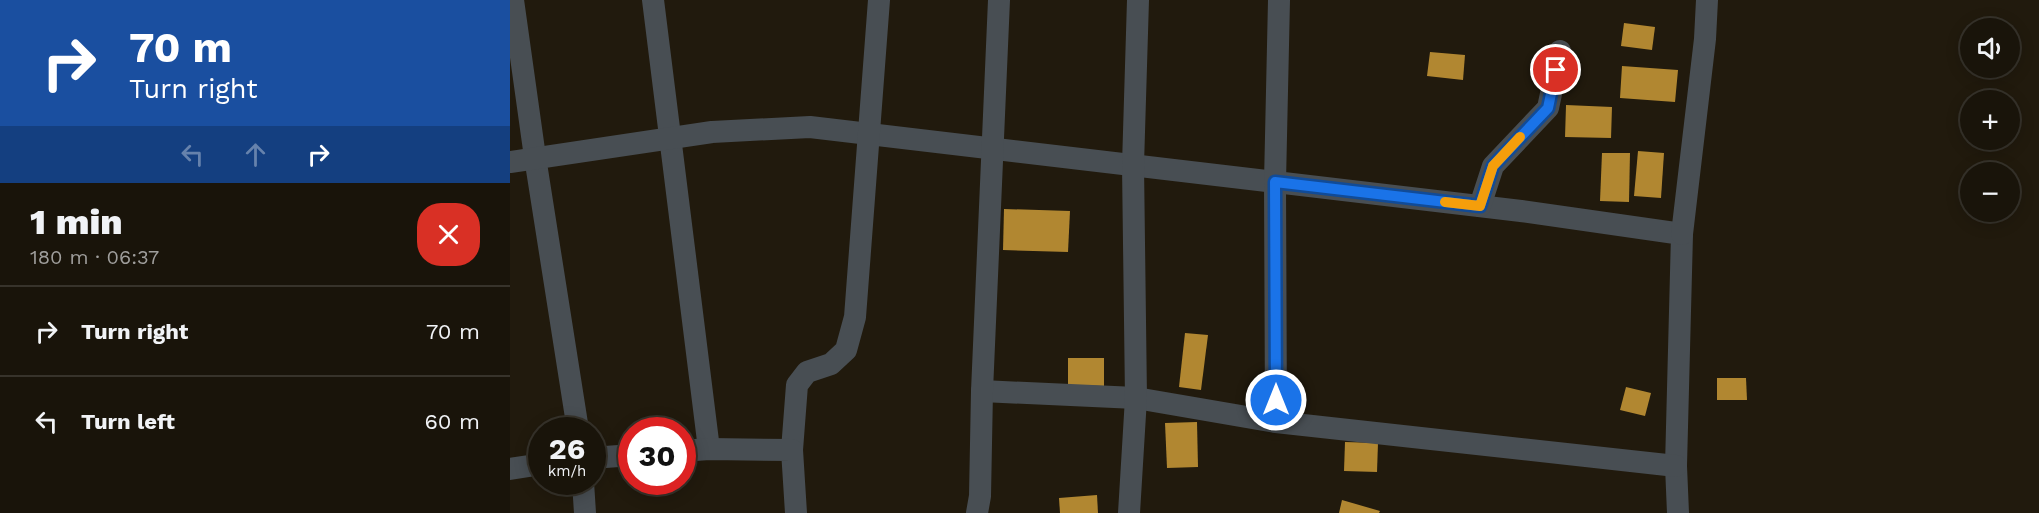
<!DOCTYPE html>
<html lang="en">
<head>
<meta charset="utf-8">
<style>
  :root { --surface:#19140a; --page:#221d13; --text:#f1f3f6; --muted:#9f9e9c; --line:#37332b }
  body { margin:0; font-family:"Work Sans",sans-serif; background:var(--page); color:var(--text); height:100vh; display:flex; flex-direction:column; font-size:22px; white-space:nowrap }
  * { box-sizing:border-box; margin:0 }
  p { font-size:20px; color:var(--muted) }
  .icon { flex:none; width:33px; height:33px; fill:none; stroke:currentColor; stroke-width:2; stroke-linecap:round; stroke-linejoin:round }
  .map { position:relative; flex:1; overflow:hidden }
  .side { display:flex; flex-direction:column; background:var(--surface); width:510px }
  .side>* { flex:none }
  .top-card { background:#1a4fa0; color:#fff; overflow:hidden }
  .tools { position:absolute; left:1450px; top:18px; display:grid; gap:12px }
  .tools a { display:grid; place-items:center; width:60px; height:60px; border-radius:50%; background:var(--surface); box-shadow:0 3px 15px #0003,0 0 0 2px var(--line); font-size:30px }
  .speed { position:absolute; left:18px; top:417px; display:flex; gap:12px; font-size:30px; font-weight:700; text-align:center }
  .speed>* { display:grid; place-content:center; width:78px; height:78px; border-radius:50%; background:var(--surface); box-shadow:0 3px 15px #0003,0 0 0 2px var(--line); line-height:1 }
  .speed small { font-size:15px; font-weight:400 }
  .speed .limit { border:9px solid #d22; background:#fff; color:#111 }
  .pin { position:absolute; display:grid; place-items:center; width:51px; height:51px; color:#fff; margin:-26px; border:3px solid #fff; border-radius:50%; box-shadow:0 2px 6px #0007 }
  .me { position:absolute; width:66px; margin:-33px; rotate:0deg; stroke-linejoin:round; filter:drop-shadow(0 0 4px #0008) }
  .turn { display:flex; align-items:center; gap:21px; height:126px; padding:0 30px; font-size:27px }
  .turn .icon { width:78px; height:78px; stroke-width:2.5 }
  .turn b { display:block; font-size:42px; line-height:51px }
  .lanes { display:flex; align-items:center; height:57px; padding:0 30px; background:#0003; justify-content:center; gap:30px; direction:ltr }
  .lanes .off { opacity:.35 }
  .round { display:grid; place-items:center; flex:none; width:63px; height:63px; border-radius:24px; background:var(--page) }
  .head { display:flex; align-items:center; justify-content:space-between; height:102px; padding:0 30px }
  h1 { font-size:36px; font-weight:800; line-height:45px }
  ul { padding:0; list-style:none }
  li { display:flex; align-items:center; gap:18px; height:90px; padding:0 30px; border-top:2px solid var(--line) }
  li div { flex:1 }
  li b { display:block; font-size:22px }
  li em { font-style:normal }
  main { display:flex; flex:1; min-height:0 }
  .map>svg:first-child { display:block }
  .building { fill:#b18731 }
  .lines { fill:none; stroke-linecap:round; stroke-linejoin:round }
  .minor { stroke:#484e53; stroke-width:22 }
  .route-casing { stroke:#114b97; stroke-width:15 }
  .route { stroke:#1a73e8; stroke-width:10 }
  .slow { stroke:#f59e0b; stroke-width:10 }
</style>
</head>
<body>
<main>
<section class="side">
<div class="top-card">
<div class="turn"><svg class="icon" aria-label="right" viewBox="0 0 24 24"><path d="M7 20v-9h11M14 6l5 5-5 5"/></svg><div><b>70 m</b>Turn right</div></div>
<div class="lanes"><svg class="icon off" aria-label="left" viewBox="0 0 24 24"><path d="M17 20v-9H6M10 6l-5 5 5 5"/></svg><svg class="icon off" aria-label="ahead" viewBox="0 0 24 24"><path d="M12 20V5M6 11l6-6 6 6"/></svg><svg class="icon" aria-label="right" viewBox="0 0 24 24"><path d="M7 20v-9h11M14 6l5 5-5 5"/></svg></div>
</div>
<div class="head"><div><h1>1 min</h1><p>180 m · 06:37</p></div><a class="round" style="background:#d93025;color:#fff"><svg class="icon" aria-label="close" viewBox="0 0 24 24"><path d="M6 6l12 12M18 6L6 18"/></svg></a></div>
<ul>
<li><svg class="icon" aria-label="right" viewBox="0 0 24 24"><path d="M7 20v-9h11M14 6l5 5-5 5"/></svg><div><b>Turn right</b></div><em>70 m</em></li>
<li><svg class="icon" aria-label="left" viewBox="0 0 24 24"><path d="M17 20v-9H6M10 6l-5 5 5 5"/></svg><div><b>Turn left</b></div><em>60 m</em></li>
</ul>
</section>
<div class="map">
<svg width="1529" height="513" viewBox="0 0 1529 513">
  <rect width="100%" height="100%" fill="#211a0d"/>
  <g class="building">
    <polygon points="1114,23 1145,27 1142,50 1111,46"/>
    <polygon points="920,52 955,55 953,80 917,76"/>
    <polygon points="1112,66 1168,70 1165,102 1110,98"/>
    <polygon points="1056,105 1102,107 1101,138 1055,137"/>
    <polygon points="1128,151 1154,153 1151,198 1124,196"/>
    <polygon points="1092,153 1120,153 1119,202 1090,201"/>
    <polygon points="494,209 560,211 558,252 493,250"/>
    <polygon points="675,333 698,335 691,390 669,387"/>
    <polygon points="558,358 594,358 594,386 558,385"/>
    <polygon points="1207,378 1236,378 1237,400 1207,400"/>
    <polygon points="1116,387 1141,393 1135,416 1110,410"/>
    <polygon points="687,422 688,467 657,468 655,423"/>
    <polygon points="835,442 868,443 867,472 834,471"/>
    <polygon points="587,495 588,513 550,513 549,498"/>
    <polygon points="832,500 870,511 869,513 829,513"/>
  </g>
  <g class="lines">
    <g class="minor">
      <polyline points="3,0 25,157 68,430"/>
      <polyline points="143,0 199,449"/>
      <polyline points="0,162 202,132 300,127 1011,211 1172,234 1166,466 1168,513"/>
      <polyline points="970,206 983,166 1038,108 1050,51"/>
      <polyline points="1172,234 1195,39 1197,0"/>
      <polyline points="472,391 626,398 766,422 1166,466"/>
      <polyline points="766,422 765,182 769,0"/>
      <polyline points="282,450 287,385 297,372 321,364 336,350 345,317 369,0"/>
      <polyline points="172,451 199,449 282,450 286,513"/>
      <polyline points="82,458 122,455"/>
      <polyline points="0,469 32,464"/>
      <polyline points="73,482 75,513"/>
      <polyline points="467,513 470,496 472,391 489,0"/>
      <polyline points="619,513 626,398 623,165 628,0"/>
    </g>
  </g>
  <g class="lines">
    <g class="route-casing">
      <polyline id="route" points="766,400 765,182 970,206 983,166 1038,108 1046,70"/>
    </g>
    <use href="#route" class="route"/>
    <polyline class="slow" points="935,202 970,206 983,166 1010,137"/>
  </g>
</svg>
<div class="tools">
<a><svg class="icon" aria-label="sound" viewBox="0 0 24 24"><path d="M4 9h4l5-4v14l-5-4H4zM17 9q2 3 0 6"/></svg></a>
<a>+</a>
<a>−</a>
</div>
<div class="speed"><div>26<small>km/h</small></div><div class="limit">30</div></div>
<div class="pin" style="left:1046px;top:70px;background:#d93025"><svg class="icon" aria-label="arrive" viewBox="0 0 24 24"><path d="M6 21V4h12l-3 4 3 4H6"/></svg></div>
<svg class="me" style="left:766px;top:400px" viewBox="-20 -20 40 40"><circle r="17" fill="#1a73e8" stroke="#fff" stroke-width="3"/><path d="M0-11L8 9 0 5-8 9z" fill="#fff"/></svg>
</div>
</main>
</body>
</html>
